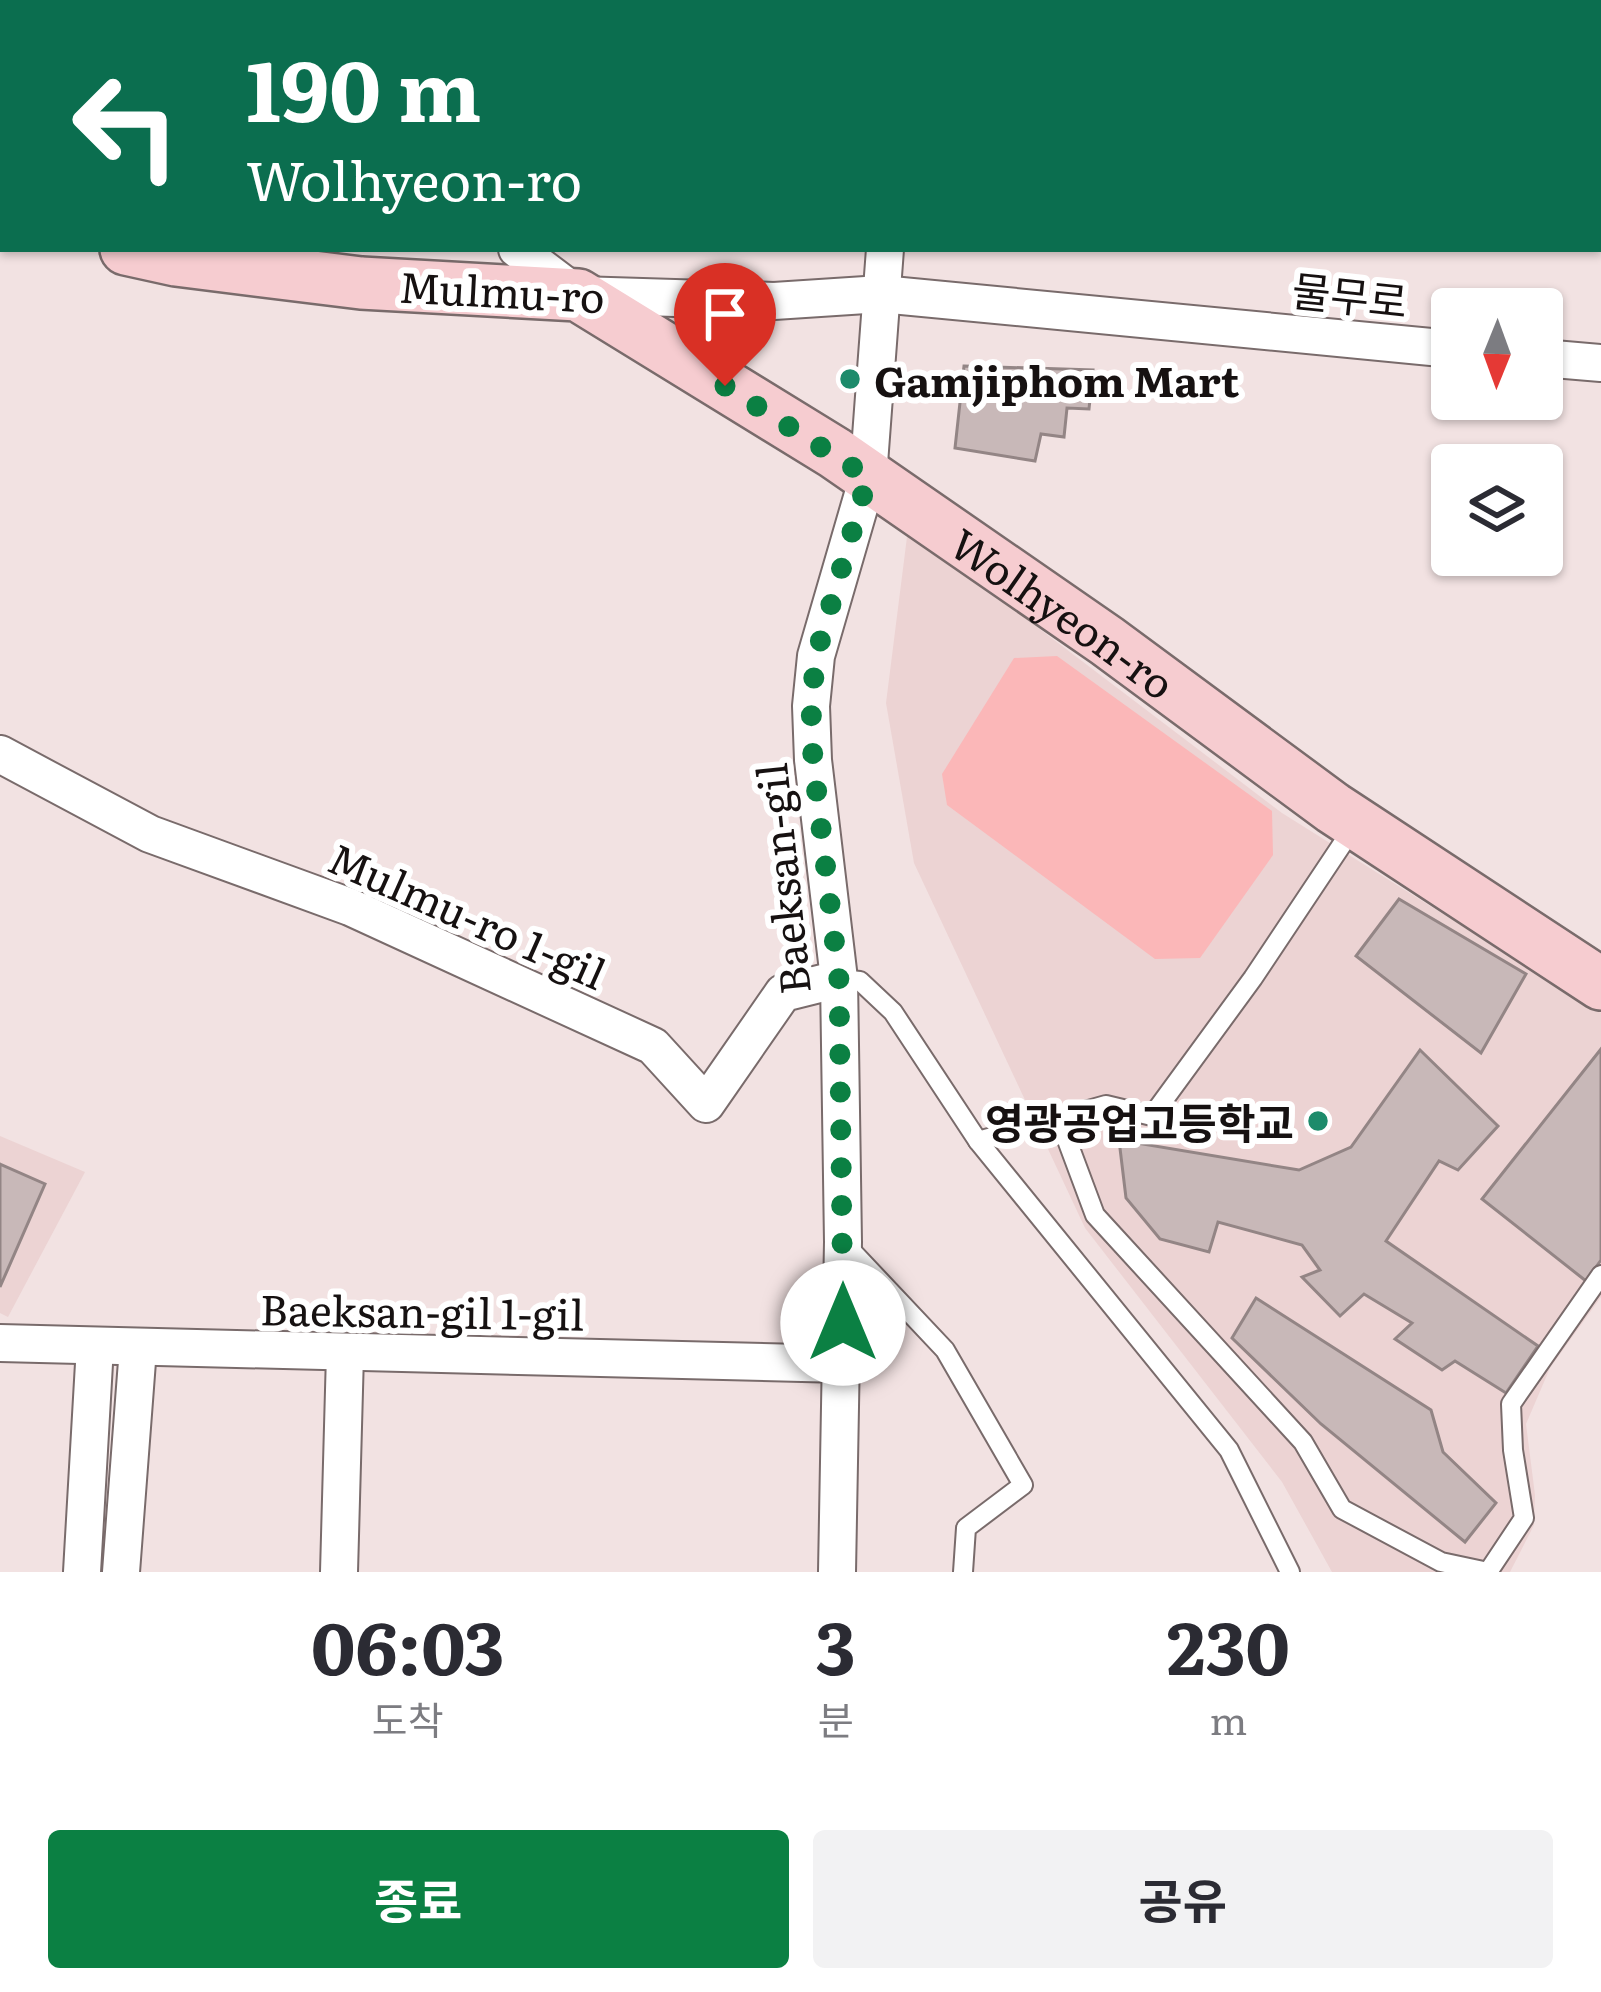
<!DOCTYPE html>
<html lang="ko">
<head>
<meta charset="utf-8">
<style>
  :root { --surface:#fff; --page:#f2f2f3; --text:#2b2b33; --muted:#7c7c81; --accent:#0b8043 }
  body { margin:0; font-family:Literata,"Noto Sans KR",serif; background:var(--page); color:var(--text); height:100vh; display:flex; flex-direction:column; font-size:45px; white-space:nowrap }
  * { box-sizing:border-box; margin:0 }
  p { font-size:39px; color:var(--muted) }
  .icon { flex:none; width:66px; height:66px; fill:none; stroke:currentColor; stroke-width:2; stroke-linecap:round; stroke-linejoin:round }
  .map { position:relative; height:1572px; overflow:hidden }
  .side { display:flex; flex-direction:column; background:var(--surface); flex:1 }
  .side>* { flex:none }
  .top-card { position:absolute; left:0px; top:0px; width:1602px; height:252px; box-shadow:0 3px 9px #0004; background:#0b6e4f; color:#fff; overflow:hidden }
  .needle { width:78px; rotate:181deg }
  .buttons { position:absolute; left:1431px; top:288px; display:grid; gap:24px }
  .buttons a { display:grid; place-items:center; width:132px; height:132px; border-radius:12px; background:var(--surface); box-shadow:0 3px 9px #0004; font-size:60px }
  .pin { position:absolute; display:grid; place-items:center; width:102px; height:102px; color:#fff; margin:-123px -51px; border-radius:50% 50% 50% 0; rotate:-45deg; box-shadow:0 0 12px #0007 }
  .pin .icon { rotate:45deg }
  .me { position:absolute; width:132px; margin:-66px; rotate:0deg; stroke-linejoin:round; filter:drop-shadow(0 0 9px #0008) }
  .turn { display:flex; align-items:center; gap:42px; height:252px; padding:0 48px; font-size:54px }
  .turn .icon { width:156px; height:156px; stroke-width:2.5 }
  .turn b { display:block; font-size:84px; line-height:102px }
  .eta { display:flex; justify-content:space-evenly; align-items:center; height:204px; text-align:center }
  .eta b { font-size:72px; font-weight:700; line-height:84px }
  .cta { display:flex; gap:24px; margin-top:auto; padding:24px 48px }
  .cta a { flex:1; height:138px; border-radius:12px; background:var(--accent); color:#fff; font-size:48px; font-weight:700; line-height:138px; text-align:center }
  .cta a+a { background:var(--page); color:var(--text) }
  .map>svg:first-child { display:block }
  .built { fill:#ecd3d3 }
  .green { fill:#fbb7b8 }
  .building { fill:#c8b8b8; stroke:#938585; stroke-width:3 }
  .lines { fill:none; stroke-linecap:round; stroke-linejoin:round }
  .service-casing { stroke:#796b6b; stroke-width:22 }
  .minor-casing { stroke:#796b6b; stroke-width:40 }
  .secondary-casing { stroke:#796b6b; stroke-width:56 }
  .service { stroke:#fff; stroke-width:18 }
  .minor { stroke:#fff; stroke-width:36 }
  .secondary { stroke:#f6ccd0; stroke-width:51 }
  .route { stroke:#0b8043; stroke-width:21; stroke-dasharray:0 37.8 }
  .poi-dot { fill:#1d8b6b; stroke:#fff; stroke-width:4.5 }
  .labels { text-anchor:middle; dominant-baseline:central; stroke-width:12; stroke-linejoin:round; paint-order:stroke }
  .street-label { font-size:42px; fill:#161111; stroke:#fff }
  .poi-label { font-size:42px; font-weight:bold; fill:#161111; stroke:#fff; text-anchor:start }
</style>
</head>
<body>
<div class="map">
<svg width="1601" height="1572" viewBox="0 0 1601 1572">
  <rect width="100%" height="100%" fill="#f2e2e2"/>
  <g class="built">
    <polygon points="908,529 1282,813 1601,1013 1601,1297 1550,1368 1526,1424 1535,1495 1534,1525 1510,1572 1332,1572 1282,1482 1085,1228 914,863 886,703"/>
    <polygon points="0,1136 85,1172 8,1317 0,1313"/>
  </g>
  <polygon class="green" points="1057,656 1272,811 1273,855 1200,958 1155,959 947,805 942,774 1014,658"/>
  <g class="building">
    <polygon points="964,366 1093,370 1089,409 1067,408 1064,437 1041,434 1035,461 955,448"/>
    <polygon points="1399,899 1526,974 1481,1053 1356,956"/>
    <polygon points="1601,1049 1601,1260 1586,1281 1482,1199"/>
    <polygon points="1420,1050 1498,1126 1458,1170 1439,1161 1386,1241 1538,1346 1506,1393 1455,1361 1442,1370 1395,1339 1412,1323 1364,1294 1340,1316 1302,1277 1320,1270 1302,1245 1218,1222 1209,1252 1160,1239 1126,1198 1119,1140 1299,1170 1351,1147"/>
    <polygon points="0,1164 45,1184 0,1287"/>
    <polygon points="1256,1298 1431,1410 1443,1452 1496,1503 1465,1542 1321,1424 1232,1338"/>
  </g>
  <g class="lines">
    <g class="service-casing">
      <g id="service">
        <polyline points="839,979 860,981 893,1012 978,1141 1229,1450 1290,1572"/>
        <polyline points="1058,1116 1095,1215 1303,1442 1342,1509 1441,1562 1488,1572 1524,1518 1513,1450 1511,1404 1601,1275"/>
        <polyline points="978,1141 1106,1105 1152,1116 1253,978 1355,825"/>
        <polyline points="846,1245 945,1350 1023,1485 966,1528 963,1572"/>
      </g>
    </g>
    <g class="minor-casing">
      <g id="minor">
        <polyline points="179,0 183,3"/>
        <polyline points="65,3 65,0"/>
        <polyline points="391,3 391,0"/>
        <polyline points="908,3 908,0"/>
        <polyline points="517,249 578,295 774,301 881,294 1452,349"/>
        <polyline points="1542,358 1601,363"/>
        <polyline points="0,754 150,834 350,907 653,1046 706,1104 783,993 839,979"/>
        <polyline points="0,1343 842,1364"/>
        <polyline points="82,1572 95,1346"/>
        <polyline points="121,1572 138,1348"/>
        <polyline points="339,1572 345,1354"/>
        <polyline points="837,1572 843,1242 839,979 813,760 811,706 816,656 868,477 885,249"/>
      </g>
    </g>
    <g class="secondary-casing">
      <g id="secondary">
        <polyline points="0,219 3,219"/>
        <path id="s1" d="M126,249L176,260L361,283L578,295L835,453L1107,641L1333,808L1601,984"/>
      </g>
    </g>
    <use href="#service" class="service"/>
    <use href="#minor" class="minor"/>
    <use href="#secondary" class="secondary"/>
  </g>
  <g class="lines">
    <polyline class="route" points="725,386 868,477 816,656 811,706 813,760 839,980 843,1323"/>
  </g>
  <g class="poi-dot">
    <circle cx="850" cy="379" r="12"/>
    <circle cx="1318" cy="1121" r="12"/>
  </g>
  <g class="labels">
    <g class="street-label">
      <text transform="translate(502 290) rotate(3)">Mulmu-ro</text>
      <text transform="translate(1350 294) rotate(6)">물무로</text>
      <text stroke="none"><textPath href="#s1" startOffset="1035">Wolhyeon-ro</textPath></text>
      <text transform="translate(781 879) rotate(-96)">Baeksan-gil</text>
      <text transform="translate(468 914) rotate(24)">Mulmu-ro 1-gil</text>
      <text transform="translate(422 1310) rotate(1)">Baeksan-gil 1-gil</text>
    </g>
    <g class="poi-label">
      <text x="874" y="379">Gamjiphom Mart</text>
      <text x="1294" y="1121" text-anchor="end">영광공업고등학교</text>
    </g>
  </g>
</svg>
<div class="buttons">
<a><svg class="needle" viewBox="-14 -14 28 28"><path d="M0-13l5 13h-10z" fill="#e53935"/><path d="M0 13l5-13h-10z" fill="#7c7c81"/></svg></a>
<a><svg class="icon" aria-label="layers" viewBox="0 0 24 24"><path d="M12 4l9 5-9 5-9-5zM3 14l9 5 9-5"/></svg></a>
</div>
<div class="pin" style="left:725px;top:386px;background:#d93025"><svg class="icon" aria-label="arrive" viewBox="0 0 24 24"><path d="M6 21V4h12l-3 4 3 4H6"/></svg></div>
<svg class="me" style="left:843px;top:1323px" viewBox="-20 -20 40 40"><circle r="19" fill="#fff"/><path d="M0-13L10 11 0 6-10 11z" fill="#0b8043"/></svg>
<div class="top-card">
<div class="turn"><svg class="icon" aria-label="left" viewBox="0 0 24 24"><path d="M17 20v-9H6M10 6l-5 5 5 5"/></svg><div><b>190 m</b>Wolhyeon-ro</div></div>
</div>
</div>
<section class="side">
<div class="eta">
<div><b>06:03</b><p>도착</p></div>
<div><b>3</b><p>분</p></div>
<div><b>230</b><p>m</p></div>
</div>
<div class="cta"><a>종료</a><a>공유</a></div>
</section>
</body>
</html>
